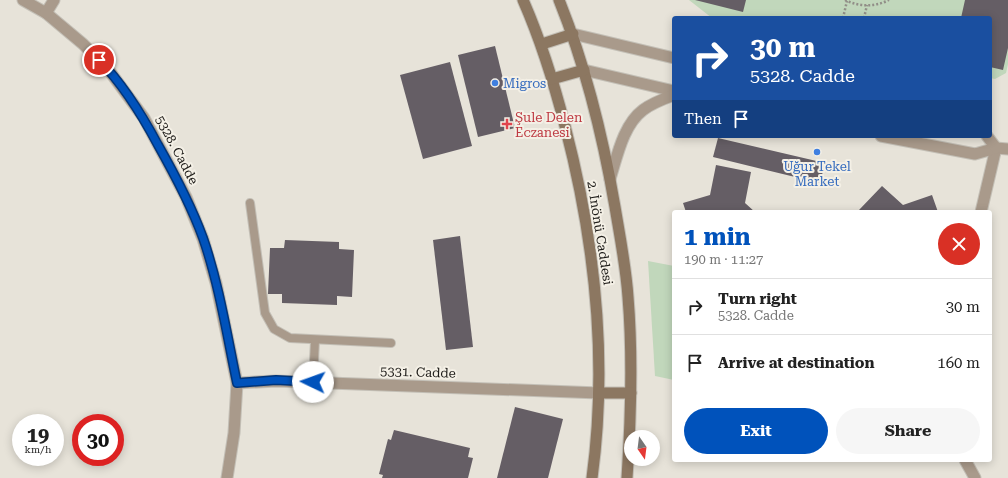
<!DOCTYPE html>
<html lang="en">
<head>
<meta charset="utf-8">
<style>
  :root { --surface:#fff; --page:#f6f6f6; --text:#222; --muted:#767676; --line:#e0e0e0; --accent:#0052bb }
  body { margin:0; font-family:"Roboto Serif",serif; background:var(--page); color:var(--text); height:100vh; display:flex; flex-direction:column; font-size:15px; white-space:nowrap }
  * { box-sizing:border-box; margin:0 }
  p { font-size:13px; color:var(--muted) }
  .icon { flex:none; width:22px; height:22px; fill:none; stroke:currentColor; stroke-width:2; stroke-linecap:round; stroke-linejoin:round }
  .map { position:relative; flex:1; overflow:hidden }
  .drawer { position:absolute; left:672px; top:210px; width:320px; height:252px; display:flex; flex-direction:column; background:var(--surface); border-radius:4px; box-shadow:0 2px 10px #0003 }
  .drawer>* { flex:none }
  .guide { position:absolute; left:672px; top:16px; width:320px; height:122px; border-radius:4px; box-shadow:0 2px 10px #0003; background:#1a4fa0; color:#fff; overflow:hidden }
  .needle { width:26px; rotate:166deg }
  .buttons { position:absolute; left:624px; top:430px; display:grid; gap:8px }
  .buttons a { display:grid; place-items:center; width:36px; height:36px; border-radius:50%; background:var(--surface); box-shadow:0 2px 10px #0003; font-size:20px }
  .speed { position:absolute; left:12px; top:414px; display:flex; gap:8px; font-size:20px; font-weight:700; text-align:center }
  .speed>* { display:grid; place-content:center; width:52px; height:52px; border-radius:50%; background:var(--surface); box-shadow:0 2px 10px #0003; line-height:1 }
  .speed small { font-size:10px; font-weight:400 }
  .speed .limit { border:6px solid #d22; background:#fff; color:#111 }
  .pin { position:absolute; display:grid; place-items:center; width:34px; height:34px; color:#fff; margin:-17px; border:2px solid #fff; border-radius:50%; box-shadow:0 1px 4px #0007 }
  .me { position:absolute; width:44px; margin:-22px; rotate:273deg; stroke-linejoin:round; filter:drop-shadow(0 0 3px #0008) }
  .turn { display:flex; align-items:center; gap:14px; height:84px; padding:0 12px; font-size:18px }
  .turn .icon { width:52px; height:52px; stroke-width:2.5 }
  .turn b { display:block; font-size:28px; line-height:34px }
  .then { display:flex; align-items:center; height:38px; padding:0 12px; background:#0003; gap:8px; font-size:15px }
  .round { display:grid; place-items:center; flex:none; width:42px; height:42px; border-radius:21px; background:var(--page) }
  .headline { display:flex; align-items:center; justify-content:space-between; height:68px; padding:0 12px }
  h1 { font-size:24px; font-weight:700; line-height:30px; color:var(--accent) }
  .cta { display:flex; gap:8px; margin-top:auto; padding:8px 12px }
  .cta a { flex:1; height:46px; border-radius:24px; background:var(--accent); color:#fff; font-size:16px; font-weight:700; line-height:46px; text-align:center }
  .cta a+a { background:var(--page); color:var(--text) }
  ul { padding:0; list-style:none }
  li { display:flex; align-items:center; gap:12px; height:56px; padding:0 12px; border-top:1px solid var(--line) }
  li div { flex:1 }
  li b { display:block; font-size:15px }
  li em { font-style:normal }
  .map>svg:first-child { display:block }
  .green { fill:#c1d7bb }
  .building { fill:#655e65 }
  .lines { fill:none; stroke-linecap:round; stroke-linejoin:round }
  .service-casing { stroke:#c3bfb6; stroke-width:10 }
  .minor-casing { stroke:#c3bfb6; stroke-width:13 }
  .tertiary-casing { stroke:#c3bfb6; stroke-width:13 }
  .secondary-casing { stroke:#c3bfb6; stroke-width:13 }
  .path { stroke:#928f88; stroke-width:2.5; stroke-dasharray:2 2; stroke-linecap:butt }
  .service { stroke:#a99a8b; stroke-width:8 }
  .minor { stroke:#a99a8b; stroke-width:11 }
  .tertiary { stroke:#a99a8b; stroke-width:11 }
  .secondary { stroke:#8c7761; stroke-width:11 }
  .route-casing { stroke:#00357a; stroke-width:10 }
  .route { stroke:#0052bb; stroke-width:7 }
  .shop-dot { fill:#3f7fe0; stroke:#f4f0e6; stroke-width:1.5 }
  .health-dot { fill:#e0444e; stroke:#f4f0e6; stroke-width:1.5 }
  .labels { text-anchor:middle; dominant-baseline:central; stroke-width:4; stroke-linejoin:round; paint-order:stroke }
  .shop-label { font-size:13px; fill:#366cbe; stroke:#f4f0e6; text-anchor:start }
  .health-label { font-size:13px; fill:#be3a42; stroke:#f4f0e6; text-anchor:start }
  .street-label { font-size:13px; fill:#1d1b18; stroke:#f4f0e6 }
</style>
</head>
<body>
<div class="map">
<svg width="1008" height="478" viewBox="0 0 1008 478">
  <rect width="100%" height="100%" fill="#e7e3d9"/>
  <g class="green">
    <polygon points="689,0 1008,0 1008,64 1006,73 995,79 990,78 990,18 712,18"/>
    <polygon points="648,261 674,266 674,380 655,376"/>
  </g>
  <g class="building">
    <polygon points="695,0 746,0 743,12"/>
    <polygon points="965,0 1008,0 1008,48 1003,70 990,67 990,18 961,18"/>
    <polygon points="495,46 515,128 478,137 458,55"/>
    <polygon points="450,62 472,146 423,159 400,75"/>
    <polygon points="718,138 825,163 820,183 713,157"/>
    <polygon points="716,165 751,172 745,203 755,212 686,212 683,203 710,195"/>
    <polygon points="882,186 903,205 932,195 938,212 861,212 859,210"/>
    <polygon points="460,236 473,347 446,350 433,240"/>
    <polygon points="285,240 339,242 339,249 354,250 352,297 337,296 337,305 282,303 282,294 268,294 270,248 284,248"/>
    <polygon points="515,407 563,419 548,478 497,478"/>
    <polygon points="394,430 470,448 468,457 473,458 468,478 382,478 383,475 379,474 388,439 391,440"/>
  </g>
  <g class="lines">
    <g class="service-casing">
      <g id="service">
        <polyline points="250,203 265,313 274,329 290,338 391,343"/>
        <polyline points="313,382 315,340"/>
      </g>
    </g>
    <g class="minor-casing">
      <g id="minor">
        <polyline points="23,0 46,13 83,44 108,69 144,118 186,197 203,239 216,283 237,383 234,433 227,478"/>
        <polyline points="46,13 54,0"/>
        <polyline points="981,212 996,148"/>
        <polyline points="237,383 276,381 599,393"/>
        <polyline points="965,460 975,478"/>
      </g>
    </g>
    <g class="tertiary-casing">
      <g id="tertiary">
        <polyline points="573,34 674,58"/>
        <polyline points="584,70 674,91"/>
        <polyline points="881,136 975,154 996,148 1008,149"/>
        <polyline points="987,136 996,148"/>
        <path d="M610,179C617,157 623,125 643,110C652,103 663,99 674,95"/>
      </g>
    </g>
    <g class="secondary-casing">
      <g id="secondary">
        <path d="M523,0C541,41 554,83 565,126C595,241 608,360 592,478"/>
        <path d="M559,0C586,67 603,137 615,207C620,237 626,267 628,297C633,357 631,418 627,478"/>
        <polyline points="542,44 573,34"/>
        <polyline points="552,79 584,70"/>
        <polyline points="599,393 631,393"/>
      </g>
    </g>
    <g class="path">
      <path d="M845,0C859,7 875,7 889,0"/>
      <polyline points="843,18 847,1"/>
      <polyline points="864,18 867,5"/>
    </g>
    <use href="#service" class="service"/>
    <use href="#minor" class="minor"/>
    <use href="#tertiary" class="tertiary"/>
    <use href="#secondary" class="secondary"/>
  </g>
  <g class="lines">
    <g class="route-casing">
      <path id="route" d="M99,60C124,85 142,115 158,145C175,175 191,205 203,238C219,284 227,335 237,383L276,380L313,382"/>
    </g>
    <use href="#route" class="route"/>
  </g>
  <g class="shop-dot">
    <circle cx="495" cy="83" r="4"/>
    <circle cx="817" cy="152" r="4"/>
  </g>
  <path class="health-dot" d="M505 118h4v4h4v4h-4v4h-4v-4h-4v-4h4z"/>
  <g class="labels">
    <g class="shop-label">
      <text x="503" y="83">Migros</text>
      <text x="817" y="166" text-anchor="middle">Uğur Tekel<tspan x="817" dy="15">Market</tspan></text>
    </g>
    <g class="health-label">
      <text x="515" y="117">Şule Delen<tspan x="515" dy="15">Eczanesi</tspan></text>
    </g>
    <g class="street-label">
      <text transform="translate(177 150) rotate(62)">5328. Cadde</text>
      <text transform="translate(600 233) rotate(81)">2. İnönü Caddesi</text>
      <text transform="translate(418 372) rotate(2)">5331. Cadde</text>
    </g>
  </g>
</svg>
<div class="buttons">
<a><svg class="needle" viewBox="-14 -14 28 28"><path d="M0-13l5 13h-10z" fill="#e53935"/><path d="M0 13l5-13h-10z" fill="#767676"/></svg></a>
</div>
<div class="speed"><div>19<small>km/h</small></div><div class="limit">30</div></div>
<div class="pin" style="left:99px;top:60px;background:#d93025"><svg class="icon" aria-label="arrive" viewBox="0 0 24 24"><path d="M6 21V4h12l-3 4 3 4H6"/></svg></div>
<svg class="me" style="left:313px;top:382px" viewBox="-20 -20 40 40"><circle r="19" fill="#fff"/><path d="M0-13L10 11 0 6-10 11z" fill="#0052bb"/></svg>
<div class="guide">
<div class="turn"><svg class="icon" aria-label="right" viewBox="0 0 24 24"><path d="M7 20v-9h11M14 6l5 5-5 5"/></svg><div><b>30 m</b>5328. Cadde</div></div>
<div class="then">Then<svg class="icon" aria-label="arrive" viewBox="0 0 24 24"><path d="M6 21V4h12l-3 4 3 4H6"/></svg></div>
</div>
<section class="drawer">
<div class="headline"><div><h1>1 min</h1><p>190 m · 11:27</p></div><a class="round" style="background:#d93025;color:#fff"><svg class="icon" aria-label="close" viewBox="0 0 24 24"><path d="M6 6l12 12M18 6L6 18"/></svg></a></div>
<ul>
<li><svg class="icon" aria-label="right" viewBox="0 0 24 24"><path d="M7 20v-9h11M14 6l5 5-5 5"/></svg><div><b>Turn right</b><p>5328. Cadde</p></div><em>30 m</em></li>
<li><svg class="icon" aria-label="arrive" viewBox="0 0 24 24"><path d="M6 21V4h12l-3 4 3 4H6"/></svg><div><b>Arrive at destination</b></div><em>160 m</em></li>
</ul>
<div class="cta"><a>Exit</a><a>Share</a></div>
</section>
</div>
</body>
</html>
